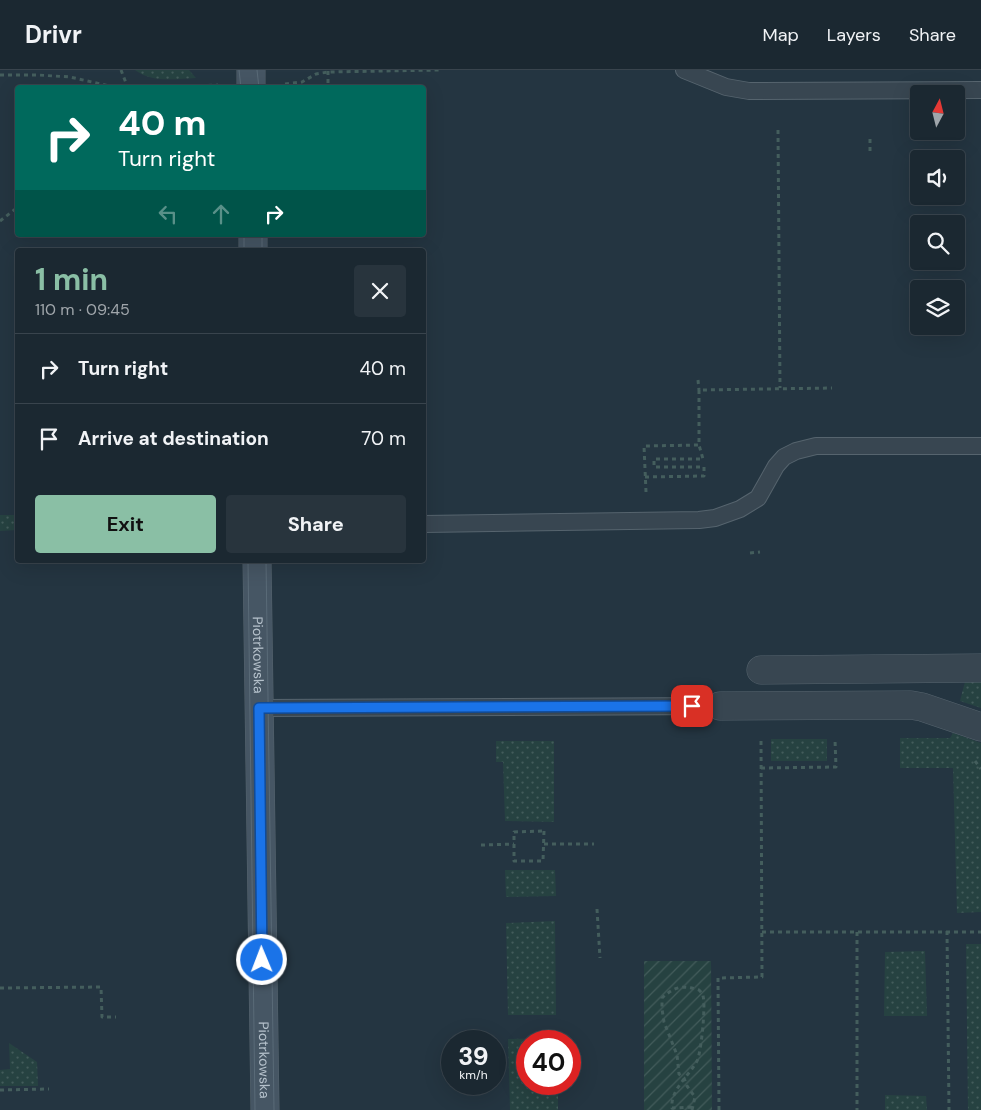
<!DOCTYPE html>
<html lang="en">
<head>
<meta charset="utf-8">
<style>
  :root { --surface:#1b2831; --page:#28343d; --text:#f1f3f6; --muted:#a0a6ab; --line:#39444d; --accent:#8abfa5 }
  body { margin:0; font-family:"DM Sans",sans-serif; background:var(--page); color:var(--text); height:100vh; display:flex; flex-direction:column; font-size:19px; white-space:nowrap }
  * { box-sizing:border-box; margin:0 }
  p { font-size:16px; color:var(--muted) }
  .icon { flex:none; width:28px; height:28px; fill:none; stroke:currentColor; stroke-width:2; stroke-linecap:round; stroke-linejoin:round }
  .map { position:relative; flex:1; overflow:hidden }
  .drawer { position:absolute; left:15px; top:178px; width:411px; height:315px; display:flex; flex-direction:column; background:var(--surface); border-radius:5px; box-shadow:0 5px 20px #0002,0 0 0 1px var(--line) }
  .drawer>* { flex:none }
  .hud { position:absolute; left:15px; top:15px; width:411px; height:152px; border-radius:5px; box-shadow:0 5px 20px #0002,0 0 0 1px var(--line); background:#00695c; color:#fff; overflow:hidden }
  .needle { width:32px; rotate:7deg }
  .tools { position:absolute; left:910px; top:15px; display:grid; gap:10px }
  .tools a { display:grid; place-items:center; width:55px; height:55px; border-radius:5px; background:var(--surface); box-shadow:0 5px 20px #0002,0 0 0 1px var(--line); font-size:25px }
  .speed { position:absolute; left:441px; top:960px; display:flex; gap:10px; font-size:25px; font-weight:700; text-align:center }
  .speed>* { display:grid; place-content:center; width:65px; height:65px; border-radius:50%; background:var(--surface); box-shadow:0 5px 20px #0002,0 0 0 1px var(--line); line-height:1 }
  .speed small { font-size:12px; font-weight:400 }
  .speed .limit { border:8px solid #d22; background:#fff; color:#111 }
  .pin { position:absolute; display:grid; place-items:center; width:42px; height:42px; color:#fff; margin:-21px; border-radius:10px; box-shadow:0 2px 8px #0006 }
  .me { position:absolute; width:55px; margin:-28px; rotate:359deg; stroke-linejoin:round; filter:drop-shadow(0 0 4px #0008) }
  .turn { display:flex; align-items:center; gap:18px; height:105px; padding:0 20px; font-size:22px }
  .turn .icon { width:65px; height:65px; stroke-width:2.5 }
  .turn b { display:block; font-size:35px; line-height:42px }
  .lanes { display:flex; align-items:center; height:48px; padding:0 20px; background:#0003; justify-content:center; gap:25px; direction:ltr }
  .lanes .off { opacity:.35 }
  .round { display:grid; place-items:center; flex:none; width:52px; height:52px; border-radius:5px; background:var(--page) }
  .head { display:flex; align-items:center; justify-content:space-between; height:85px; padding:0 20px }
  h1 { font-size:30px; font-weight:700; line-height:38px; color:var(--accent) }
  .cta { display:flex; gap:10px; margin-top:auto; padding:10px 20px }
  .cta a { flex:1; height:58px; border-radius:5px; background:var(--accent); color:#111; font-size:20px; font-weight:700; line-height:58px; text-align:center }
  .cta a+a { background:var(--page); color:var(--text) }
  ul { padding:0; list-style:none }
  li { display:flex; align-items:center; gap:15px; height:70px; padding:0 20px; border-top:1px solid var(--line) }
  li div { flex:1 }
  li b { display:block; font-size:19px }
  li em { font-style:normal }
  header { display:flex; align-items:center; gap:30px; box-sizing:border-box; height:70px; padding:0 25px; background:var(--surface); border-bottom:1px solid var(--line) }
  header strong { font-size:24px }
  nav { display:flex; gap:28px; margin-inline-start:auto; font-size:18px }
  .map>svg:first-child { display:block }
  .grass { fill:url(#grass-dots) }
  .garden { fill:url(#garden-furrows) }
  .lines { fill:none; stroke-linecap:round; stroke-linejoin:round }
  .lane-casing { stroke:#56646e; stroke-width:18 }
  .street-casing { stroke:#56646e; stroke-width:29 }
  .secondary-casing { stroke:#56646e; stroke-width:29 }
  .path { stroke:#445e5d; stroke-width:3; stroke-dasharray:4 4; stroke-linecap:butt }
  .lane { stroke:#384651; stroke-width:16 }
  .street { stroke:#384651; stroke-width:28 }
  .secondary { stroke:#465664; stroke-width:28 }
  .tram { stroke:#5a6b78; stroke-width:1 }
  .route-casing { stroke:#114b97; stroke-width:12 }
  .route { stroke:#1a73e8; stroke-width:9 }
  .labels { text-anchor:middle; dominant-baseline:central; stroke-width:4.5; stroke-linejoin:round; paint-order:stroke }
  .street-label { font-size:14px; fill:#b5c1cb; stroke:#1d2b36 }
</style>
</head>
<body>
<header>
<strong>Drivr</strong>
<nav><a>Map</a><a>Layers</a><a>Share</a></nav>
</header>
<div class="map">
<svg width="981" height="1040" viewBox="0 0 981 1040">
  <defs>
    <pattern id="grass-dots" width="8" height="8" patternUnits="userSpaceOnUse" patternTransform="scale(1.25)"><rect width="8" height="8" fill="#264241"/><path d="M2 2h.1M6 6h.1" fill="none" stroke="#435c5b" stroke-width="1.8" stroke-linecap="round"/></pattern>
    <pattern id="garden-furrows" width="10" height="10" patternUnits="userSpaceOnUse" patternTransform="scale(1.25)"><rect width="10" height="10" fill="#264241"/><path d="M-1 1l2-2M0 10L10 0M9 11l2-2" fill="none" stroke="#435c5b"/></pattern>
  </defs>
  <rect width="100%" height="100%" fill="#243541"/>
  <g class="grass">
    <path d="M135,0H189L196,8C175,9 152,13 135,0Z"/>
    <polygon points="0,445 17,445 17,460 0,461"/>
    <polygon points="967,604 981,604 981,638 960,631"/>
    <polygon points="953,663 981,673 981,842 957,843 953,698 900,698 900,668 950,668"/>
    <rect x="771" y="669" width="56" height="22"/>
    <polygon points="496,671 554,671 554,752 505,751 503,692 496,692"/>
    <polygon points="505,800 555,800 556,826 506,827"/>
    <polygon points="555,851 556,945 508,945 506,853"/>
    <polygon points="966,874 981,874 981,1040 968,1040"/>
    <polygon points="925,881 927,946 884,946 885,882"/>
    <polygon points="557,968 557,971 528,971 528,1014 558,1014 558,1040 510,1040 508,969"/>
    <polygon points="9,973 37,992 38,1016 0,1016 0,1000 10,999"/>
    <polygon points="885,1025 926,1026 927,1040 885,1040"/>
  </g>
  <polygon class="garden" points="644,891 711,891 712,1040 644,1040"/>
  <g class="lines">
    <g class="lane-casing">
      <g id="lane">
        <polyline points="684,0 726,17 749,21 981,20"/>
        <polyline points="424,454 699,450 715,448 740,439 758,428 776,396 784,387 796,381 816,376 981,376"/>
        <polyline points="259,638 720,636"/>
      </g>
    </g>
    <g class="street-casing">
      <g id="street">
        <polyline points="761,600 981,598"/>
        <polyline points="720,636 911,635 922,637 981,657"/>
      </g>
    </g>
    <g class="secondary-casing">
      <g id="secondary">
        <polyline points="251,0 251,18"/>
        <polyline points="253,165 253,180"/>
        <path id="s1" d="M257,490L265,1040"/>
      </g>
    </g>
    <g class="path">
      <polyline points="121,0 128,18"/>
      <polyline points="328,1 328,18"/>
      <polyline points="0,5 38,5 70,7 118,18"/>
      <polyline points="285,14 302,12 316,4 328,2 439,0"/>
      <polyline points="168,18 218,15"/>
      <polyline points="778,60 780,318"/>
      <polyline points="870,69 870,82"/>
      <polyline points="0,151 18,137"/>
      <polyline points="698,310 699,320"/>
      <polyline points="645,407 704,406 704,397 654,397 654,389 703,389 699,375"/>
      <polyline points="646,422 644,376 699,375 699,320 832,318"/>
      <polyline points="750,483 760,482"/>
      <polyline points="975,691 981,699"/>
      <polyline points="761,698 836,697 835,670"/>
      <polygon points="544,761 543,791 514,791 514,762"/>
      <polyline points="544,774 594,774"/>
      <polyline points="481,775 514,774"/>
      <polyline points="597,839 600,888"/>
      <polyline points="947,861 949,1040"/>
      <polyline points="762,862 981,862"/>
      <polyline points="857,862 857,1040"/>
      <polyline points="0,918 101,917 102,947 116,947"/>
      <polyline points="0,1020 49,1019"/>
      <path d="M692,1040L695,1027L687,1016L684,1008L679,1004L677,985L664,952L662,939V928C675,916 683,915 699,920C701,922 703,924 703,926C706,935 701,984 697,991C689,1006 670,1020 672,1038L693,1037"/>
      <polyline points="719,1040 718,908 762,907 761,671"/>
    </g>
    <use href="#lane" class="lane"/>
    <use href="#street" class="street"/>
    <use href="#secondary" class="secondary"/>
    <g class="tram">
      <polyline points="239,0 241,18"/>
      <polyline points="257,0 259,18"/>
      <polyline points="244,165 244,180"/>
      <polyline points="262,165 262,180"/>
      <polyline points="248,490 255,1040"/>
      <polyline points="266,490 274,1040"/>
    </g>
  </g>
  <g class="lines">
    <g class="route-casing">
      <polyline id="route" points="262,890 259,638 692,636"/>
    </g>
    <use href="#route" class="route"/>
  </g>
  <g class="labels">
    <g class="street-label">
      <text stroke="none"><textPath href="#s1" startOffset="95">Piotrkowska</textPath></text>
      <text stroke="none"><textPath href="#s1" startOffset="500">Piotrkowska</textPath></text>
    </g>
  </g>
</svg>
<div class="tools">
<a><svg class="needle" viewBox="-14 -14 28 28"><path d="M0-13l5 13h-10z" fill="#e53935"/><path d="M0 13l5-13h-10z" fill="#a0a6ab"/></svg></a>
<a><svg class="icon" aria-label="sound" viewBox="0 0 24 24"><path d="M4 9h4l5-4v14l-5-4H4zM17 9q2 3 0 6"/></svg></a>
<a><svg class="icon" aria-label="search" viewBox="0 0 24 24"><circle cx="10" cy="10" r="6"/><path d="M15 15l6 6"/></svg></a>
<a><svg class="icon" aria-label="layers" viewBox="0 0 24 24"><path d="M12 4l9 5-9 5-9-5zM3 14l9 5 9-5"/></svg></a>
</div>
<div class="speed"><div>39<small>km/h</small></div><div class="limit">40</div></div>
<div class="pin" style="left:692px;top:636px;background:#d93025"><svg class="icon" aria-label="arrive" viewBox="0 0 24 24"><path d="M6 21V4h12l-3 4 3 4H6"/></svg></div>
<svg class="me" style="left:262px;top:890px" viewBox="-20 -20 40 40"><circle r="17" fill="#1a73e8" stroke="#fff" stroke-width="3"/><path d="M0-11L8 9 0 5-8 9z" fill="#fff"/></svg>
<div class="hud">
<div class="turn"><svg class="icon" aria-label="right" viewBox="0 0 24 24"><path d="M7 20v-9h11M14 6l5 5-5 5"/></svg><div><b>40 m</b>Turn right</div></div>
<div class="lanes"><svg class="icon off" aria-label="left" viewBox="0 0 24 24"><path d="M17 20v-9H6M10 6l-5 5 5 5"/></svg><svg class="icon off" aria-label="ahead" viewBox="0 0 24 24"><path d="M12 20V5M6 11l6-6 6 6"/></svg><svg class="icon" aria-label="right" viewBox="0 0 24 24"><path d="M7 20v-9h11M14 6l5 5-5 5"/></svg></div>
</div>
<section class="drawer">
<div class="head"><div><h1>1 min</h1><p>110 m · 09:45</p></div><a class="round"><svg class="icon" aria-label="close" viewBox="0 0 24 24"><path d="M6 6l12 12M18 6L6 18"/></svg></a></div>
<ul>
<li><svg class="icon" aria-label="right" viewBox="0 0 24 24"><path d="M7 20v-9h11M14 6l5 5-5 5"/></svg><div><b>Turn right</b></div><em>40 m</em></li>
<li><svg class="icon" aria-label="arrive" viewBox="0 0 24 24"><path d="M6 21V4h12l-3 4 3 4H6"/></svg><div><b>Arrive at destination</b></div><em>70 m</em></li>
</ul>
<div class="cta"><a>Exit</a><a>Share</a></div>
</section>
</div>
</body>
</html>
